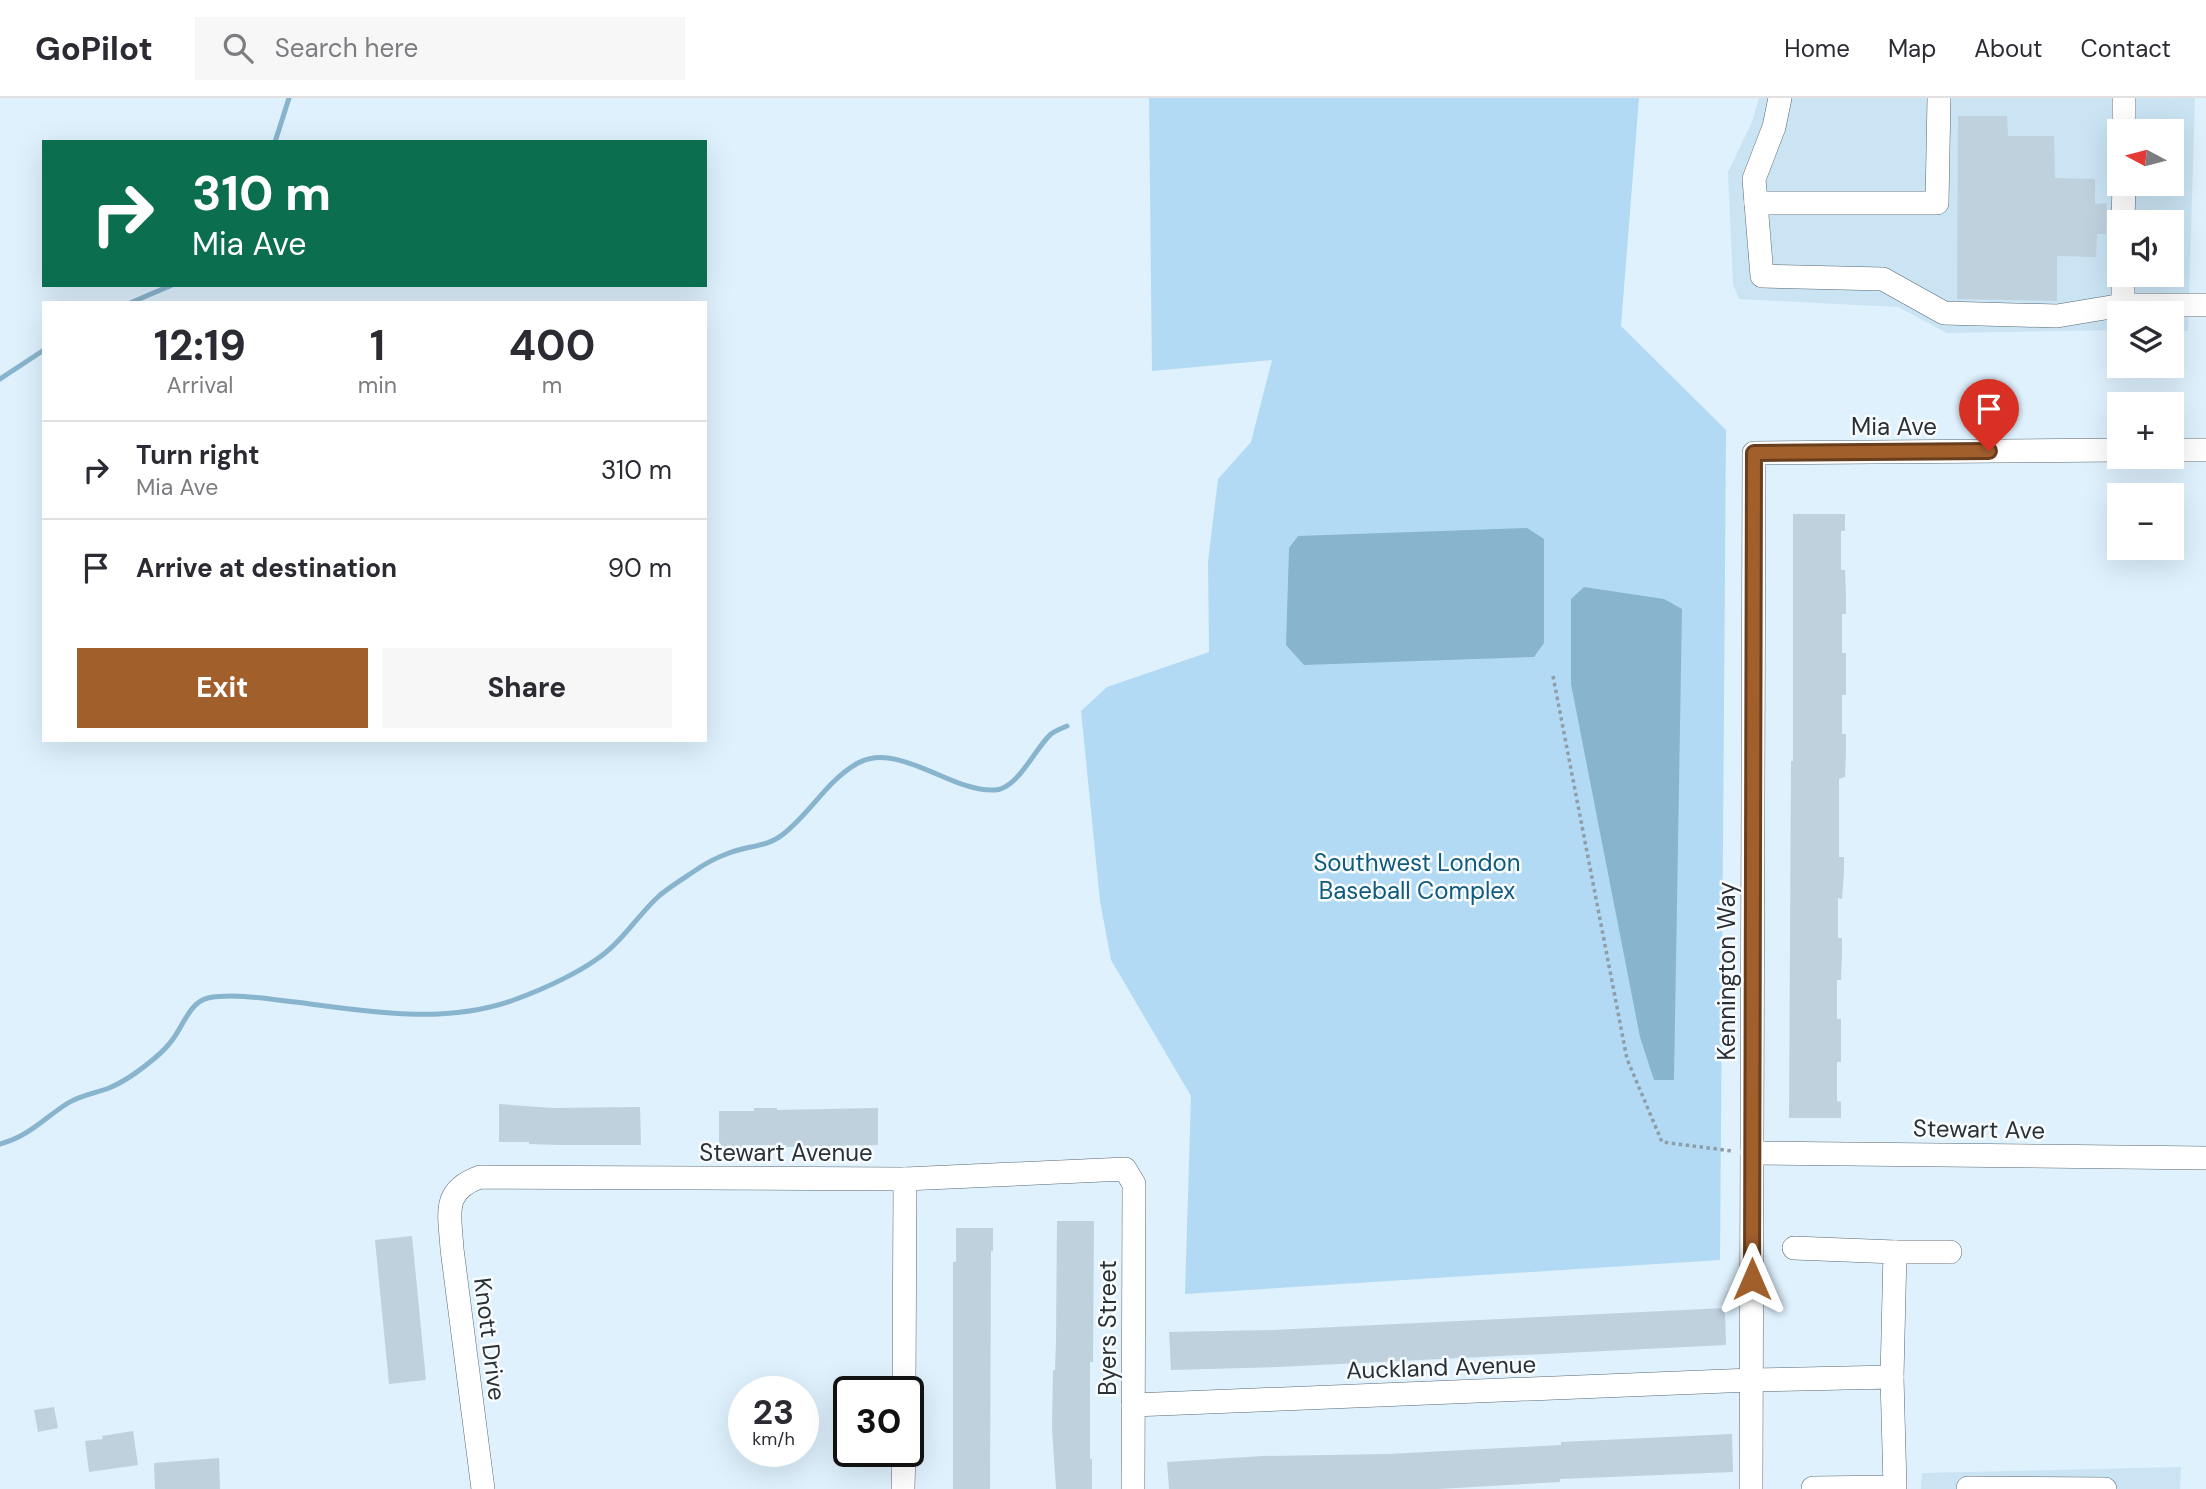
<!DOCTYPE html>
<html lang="en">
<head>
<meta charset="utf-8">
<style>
  :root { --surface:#fff; --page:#f7f7f7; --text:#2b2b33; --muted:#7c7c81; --line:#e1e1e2; --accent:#a15f2c }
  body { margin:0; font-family:"DM Sans",sans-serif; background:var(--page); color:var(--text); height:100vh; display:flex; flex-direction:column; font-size:26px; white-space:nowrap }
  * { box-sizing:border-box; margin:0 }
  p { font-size:23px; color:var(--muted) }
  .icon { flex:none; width:38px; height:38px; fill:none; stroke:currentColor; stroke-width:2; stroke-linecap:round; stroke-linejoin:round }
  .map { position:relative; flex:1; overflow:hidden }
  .details { position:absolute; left:42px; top:203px; width:665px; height:441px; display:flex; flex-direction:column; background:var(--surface); border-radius:0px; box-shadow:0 7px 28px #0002 }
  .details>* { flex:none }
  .hud { position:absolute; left:42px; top:42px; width:665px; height:147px; border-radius:0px; box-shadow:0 7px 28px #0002; background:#0b6e4f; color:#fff; overflow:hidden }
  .needle { width:46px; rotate:277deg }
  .tools { position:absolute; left:2107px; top:21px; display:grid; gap:14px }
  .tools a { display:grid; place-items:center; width:77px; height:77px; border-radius:0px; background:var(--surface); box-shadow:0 7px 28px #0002; font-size:35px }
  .speed { position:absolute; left:728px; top:1278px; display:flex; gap:14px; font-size:35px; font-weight:700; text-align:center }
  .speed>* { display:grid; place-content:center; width:91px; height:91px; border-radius:50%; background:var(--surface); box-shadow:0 7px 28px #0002; line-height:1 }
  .speed small { font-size:18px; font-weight:400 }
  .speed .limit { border:4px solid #111; border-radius:10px; background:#fff; color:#111 }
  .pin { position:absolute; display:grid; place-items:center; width:60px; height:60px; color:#fff; margin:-72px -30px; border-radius:50% 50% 50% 0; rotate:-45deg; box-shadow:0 0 7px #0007 }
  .pin .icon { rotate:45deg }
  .me { position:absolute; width:77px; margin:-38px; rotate:0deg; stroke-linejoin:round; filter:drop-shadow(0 0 5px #0008) }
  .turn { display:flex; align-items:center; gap:24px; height:147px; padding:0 35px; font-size:32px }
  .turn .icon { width:91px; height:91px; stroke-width:2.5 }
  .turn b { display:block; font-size:49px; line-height:60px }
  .eta { display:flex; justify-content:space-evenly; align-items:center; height:119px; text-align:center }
  .eta b { font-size:42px; font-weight:700; line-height:49px }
  .primary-button { display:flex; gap:14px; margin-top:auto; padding:14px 35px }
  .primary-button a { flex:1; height:80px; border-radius:0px; background:var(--accent); color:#fff; font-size:28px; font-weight:700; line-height:80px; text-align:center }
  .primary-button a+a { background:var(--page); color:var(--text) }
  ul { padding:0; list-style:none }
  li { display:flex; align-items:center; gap:21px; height:98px; padding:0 35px; border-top:2px solid var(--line) }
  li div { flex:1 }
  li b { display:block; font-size:26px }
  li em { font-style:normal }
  header { display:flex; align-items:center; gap:42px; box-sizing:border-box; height:98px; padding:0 35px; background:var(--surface); border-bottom:2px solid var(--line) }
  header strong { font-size:33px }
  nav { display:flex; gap:38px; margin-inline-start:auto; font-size:24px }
  .search { width:490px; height:63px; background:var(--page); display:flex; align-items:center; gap:18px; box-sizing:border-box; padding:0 24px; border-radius:0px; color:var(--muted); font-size:26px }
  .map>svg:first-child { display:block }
  .built { fill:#cae4f4; fill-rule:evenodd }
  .green { fill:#b2daf4 }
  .water { fill:#89b4ce }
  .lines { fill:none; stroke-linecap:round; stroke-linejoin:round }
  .stream { stroke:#89b4ce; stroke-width:5 }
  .building { fill:#bfd1dd }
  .minor-casing { stroke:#586872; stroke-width:24 }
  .path { stroke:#8f9da6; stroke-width:3.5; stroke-dasharray:3.5 3.5; stroke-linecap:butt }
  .minor { stroke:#fff; stroke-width:23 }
  .route-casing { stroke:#693e1d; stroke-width:18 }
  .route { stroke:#a15f2c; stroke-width:12 }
  .labels { text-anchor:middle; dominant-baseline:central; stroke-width:5; stroke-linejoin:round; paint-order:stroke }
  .street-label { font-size:24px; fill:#2a3136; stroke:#f8fcfe }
  .park-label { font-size:24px; fill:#0f5a7e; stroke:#f8fcfe }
</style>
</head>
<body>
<header>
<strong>GoPilot</strong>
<div class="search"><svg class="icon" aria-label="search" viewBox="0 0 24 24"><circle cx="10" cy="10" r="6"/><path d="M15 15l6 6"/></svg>Search here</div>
<nav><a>Home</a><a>Map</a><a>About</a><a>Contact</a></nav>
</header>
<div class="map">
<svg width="2206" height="1391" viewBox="0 0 2206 1391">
  <rect width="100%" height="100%" fill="#def1fd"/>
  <g class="built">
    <path d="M1759,0H2195L2188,233L2172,231V215H2119V232L1947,235L1898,209L1739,201L1733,186L1728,74L1752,24ZM2119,33H2172V86H2119ZM2119,124H2172V177H2119Z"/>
    <polygon points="2181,1369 2180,1391 1921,1391 1922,1375"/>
  </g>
  <polygon class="green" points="1149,0 1639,0 1621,228 1726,332 1720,1162 1185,1196 1191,998 1111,862 1100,803 1081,613 1107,589 1209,554 1208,464 1218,381 1251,344 1272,262 1152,273"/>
  <g class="water">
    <polygon points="1527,430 1544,441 1544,545 1534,559 1304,567 1286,547 1289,450 1298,438"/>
    <polygon points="1584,489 1664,501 1682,511 1674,982 1654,982 1640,939 1571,586 1571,501"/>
  </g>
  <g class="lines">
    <g class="stream">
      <polyline points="275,44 289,0"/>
      <polyline points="130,205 172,187"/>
      <polyline points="0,281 44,252"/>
      <path d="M0,1046C30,1038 44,1020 68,1005C81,997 96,995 109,990C126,983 142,971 156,959C162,954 168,948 173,941C183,928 190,904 208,900C234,895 269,901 295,904C367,913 440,927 511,903C542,892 590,871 614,847C630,832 643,812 660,797C671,788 684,780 696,772C706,765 718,759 729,755C746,748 767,749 782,737C810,716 827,682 858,665C899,643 952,695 995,692C1018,691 1035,650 1051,636C1055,633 1062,630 1067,628"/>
    </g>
  </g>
  <g class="building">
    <polygon points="1958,18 2007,18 2008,38 2054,38 2055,80 2095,81 2095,106 2107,105 2106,136 2097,136 2096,159 2057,158 2057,203 1957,201"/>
    <polygon points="1793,416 1845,416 1845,433 1841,433 1841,472 1845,472 1846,499 1846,516 1842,516 1842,555 1846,555 1846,597 1842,597 1842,636 1846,636 1846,653 1845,679 1839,681 1839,759 1844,759 1844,774 1842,801 1838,800 1838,840 1842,840 1842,856 1841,882 1837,882 1837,921 1841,921 1841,964 1837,964 1837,1003 1841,1004 1841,1020 1789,1020 1791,663 1793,663"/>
    <polygon points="499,1006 552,1010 640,1009 641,1047 560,1047 529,1046 529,1044 499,1044"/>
    <polygon points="754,1010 777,1010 777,1012 878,1010 878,1047 786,1049 786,1047 742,1047 742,1051 719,1051 719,1013 754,1013"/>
    <polygon points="1057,1123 1094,1123 1093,1264 1090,1264 1090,1361 1092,1361 1092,1391 1056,1391 1052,1330 1053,1272 1055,1272 1056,1241"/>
    <polygon points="956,1130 993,1130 993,1153 991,1153 990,1391 953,1391 953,1164 956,1164"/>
    <polygon points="412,1138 426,1282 389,1286 375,1142"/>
    <polygon points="1725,1210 1726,1247 1278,1269 1171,1272 1169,1234 1273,1232"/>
    <polygon points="54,1309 58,1330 38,1334 34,1312"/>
    <polygon points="133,1333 138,1367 89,1374 85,1343 103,1341 102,1338"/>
    <polygon points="1732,1336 1733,1374 1560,1381 1560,1384 1438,1391 1169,1391 1167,1364 1263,1358 1388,1356 1561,1347 1561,1344"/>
    <polygon points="219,1360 220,1391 155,1391 154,1365"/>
  </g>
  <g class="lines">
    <g class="minor-casing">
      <g id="minor">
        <polyline points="1780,0 1774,29 1754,81 1762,178 1883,181 1944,215 2057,218 2123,207 2206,207"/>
        <polyline points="2124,33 2124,0"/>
        <polyline points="1756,105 1937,105 1939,0"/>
        <polyline points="2123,124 2124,86"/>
        <polyline points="2123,207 2123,177"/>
        <polyline points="2172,352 2206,352"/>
        <polyline points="1752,1055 2206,1060"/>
        <polyline points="1794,1150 1895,1154 1892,1279"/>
        <polyline points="1895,1154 1950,1154"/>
        <polyline points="904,1293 905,1081"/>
        <polyline points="1133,1307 1751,1282 1892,1279 1895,1389 1813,1390"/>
        <polyline points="1968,1390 2105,1391"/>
        <path d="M483,1391L452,1151C450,1116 441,1093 480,1079L905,1081L1125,1071L1134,1086L1133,1391"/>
        <polyline points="903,1391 904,1353"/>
        <polyline points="1751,1391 1754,355 2119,352"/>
      </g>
    </g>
    <polyline class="path" points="1553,578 1627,961 1662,1044 1732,1053"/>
    <use href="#minor" class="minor"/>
  </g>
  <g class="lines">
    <g class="route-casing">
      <polyline id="route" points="1752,1181 1754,355 1989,353"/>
    </g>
    <use href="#route" class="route"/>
  </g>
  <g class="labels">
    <g class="street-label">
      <text x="1894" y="328">Mia Ave</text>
      <text transform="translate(1726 873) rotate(-90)">Kennington Way</text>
      <text transform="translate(1979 1031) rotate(1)">Stewart Ave</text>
      <text x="786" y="1054">Stewart Avenue</text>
      <text transform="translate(1107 1230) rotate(-90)">Byers Street</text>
      <text transform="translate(490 1241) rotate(83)">Knott Drive</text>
      <text transform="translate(1441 1269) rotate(-2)">Auckland Avenue</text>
    </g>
    <g class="park-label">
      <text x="1417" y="764">Southwest London<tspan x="1417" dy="28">Baseball Complex</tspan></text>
    </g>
  </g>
</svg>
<div class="tools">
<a><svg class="needle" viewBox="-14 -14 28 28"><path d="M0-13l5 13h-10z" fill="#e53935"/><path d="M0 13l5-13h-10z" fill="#7c7c81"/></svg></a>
<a><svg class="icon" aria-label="sound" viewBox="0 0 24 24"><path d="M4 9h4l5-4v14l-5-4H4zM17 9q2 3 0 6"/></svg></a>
<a><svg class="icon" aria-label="layers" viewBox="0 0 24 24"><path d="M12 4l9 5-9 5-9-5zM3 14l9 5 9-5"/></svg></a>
<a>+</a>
<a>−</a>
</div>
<div class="speed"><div>23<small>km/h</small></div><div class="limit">30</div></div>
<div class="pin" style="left:1989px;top:353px;background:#d93025"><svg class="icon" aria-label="arrive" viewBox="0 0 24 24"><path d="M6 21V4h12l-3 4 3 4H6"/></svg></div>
<svg class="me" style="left:1752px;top:1181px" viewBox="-20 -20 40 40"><path d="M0-17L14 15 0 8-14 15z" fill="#a15f2c" stroke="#fff" stroke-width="4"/></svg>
<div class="hud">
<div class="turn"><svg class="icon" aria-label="right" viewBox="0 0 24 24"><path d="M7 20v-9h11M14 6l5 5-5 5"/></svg><div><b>310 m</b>Mia Ave</div></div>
</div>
<section class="details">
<div class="eta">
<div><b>12:19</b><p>Arrival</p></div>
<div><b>1</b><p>min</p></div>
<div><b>400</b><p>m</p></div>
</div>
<ul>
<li><svg class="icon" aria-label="right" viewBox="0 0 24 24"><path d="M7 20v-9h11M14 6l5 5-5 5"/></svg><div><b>Turn right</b><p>Mia Ave</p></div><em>310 m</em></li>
<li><svg class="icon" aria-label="arrive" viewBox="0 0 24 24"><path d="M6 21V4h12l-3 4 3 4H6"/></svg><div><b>Arrive at destination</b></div><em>90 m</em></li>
</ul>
<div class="primary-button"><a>Exit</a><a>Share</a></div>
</section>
</div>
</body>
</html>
